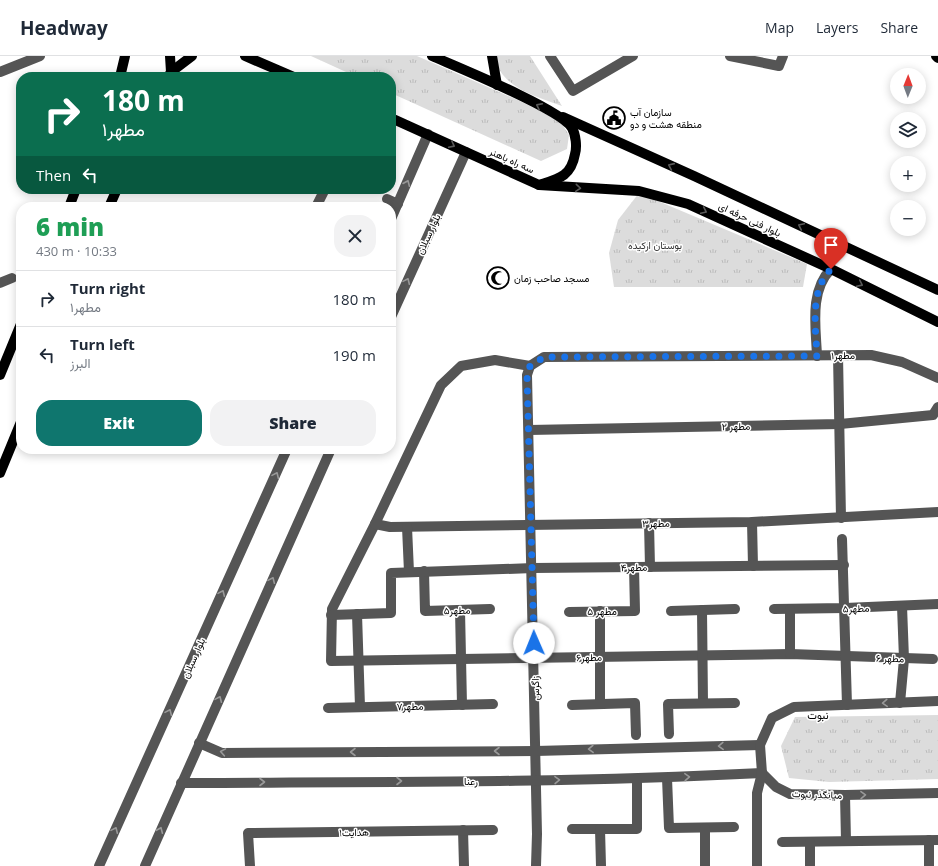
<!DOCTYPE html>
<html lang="en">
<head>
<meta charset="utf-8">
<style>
  :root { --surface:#fff; --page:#f2f2f3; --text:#1f2937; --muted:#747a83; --line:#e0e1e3; --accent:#0f766e }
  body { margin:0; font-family:"Open Sans",Vazirmatn,sans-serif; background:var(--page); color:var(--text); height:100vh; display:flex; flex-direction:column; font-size:15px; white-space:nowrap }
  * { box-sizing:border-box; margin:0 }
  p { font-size:13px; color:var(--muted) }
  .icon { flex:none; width:22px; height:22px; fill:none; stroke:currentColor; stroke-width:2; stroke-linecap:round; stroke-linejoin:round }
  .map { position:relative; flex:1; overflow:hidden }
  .side { position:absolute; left:16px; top:146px; width:380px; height:252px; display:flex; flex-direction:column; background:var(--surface); border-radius:16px; box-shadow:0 2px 10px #0003 }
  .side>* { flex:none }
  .guide { position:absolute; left:16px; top:16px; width:380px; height:122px; border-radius:16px; box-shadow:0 2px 10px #0003; background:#0b6e4f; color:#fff; overflow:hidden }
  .needle { width:26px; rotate:1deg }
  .fabs { position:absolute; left:890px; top:12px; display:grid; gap:8px }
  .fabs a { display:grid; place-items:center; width:36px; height:36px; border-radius:50%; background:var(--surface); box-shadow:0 2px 10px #0003; font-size:20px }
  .pin { position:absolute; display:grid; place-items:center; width:34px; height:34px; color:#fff; margin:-41px -17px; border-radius:50% 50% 50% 0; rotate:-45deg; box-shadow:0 0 4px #0007 }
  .pin .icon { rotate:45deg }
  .me { position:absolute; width:44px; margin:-22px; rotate:359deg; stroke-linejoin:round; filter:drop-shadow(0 0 3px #0008) }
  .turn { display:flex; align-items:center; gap:14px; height:84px; padding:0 20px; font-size:18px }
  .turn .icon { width:52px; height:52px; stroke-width:2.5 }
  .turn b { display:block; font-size:28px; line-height:34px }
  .then { display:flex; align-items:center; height:38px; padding:0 20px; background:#0003; gap:8px; font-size:15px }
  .round { display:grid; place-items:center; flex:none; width:42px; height:42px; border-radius:16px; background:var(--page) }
  .head { display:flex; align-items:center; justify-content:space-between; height:68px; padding:0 20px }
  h1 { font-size:24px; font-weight:800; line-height:30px; color:#1e9e55 }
  .cta { display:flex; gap:8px; margin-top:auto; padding:8px 20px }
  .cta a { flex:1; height:46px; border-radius:16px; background:var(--accent); color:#fff; font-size:16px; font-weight:800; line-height:46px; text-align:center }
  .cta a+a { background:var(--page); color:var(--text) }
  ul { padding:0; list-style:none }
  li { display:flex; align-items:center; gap:12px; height:56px; padding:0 20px; border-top:1px solid var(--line) }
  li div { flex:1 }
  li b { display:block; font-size:15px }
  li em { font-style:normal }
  header { display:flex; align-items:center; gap:24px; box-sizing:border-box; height:56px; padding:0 20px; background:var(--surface); border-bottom:1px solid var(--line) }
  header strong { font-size:19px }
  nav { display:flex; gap:22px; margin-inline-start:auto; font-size:14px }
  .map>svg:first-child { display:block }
  .grass { fill:url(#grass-tufts) }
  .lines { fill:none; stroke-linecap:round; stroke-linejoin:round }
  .minor { stroke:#555; stroke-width:10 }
  .major { stroke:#000; stroke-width:10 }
  .oneway { stroke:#595959 }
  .oneway2 { stroke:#999 }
  .route { stroke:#1a73e8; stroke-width:7; stroke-dasharray:0 12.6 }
  .labels { text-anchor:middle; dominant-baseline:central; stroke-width:3; stroke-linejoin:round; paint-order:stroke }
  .poi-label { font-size:10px; fill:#000; stroke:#fff; text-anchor:start }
  .street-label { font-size:10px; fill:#000; stroke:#fff }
  .park-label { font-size:10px; fill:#333; stroke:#fff }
  .neighbourhood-label { font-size:11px; fill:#000; stroke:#fff }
</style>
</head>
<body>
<header>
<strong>Headway</strong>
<nav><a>Map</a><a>Layers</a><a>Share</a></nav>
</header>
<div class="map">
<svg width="938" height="810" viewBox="0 0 938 810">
  <defs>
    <pattern id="grass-tufts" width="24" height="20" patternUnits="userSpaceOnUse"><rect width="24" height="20" fill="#dcdcdc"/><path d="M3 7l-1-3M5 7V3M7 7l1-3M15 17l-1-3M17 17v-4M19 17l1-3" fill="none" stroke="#bbb"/></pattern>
  </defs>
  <rect width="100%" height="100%" fill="#fff"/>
  <g class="grass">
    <polygon points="311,0 417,0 520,45 560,65 569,79 567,93 541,105 391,37 391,21 357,21"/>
    <path d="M494,0H530L562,50C535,40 501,32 494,0Z"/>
    <polygon points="639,137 807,208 803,231 614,231 609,197 618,164"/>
    <polygon points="938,659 938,723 829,726 789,722 781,690 795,661"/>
  </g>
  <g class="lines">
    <g class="minor">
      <polyline points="550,0 573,35 633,0"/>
      <polyline points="730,0 779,10 783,0"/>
      <polyline points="0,16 40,0"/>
      <polyline points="387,143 398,148"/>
      <polyline points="316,151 325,133"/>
      <polyline points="391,163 428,78"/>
      <polyline points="0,227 12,222"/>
      <polyline points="391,261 466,96"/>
      <polyline points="838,299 841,462"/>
      <path d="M817,300C816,272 809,235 831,213"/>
      <polyline points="530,310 495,304 461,310 441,329 375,468 332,553 331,605 790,598 933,603"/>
      <polyline points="530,310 527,319 537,778 536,810"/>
      <polyline points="530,310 544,301 871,299 902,306 938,322"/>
      <polyline points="529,374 840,368 933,359 938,351"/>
      <polyline points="752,466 753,510"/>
      <polyline points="649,467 650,511"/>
      <polyline points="375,468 390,471 752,466 938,456"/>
      <polyline points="407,471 409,516"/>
      <polyline points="842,483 847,649"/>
      <polyline points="424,515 425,555 490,553"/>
      <polyline points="774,553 845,552 938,548"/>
      <polyline points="790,553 790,598"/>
      <polyline points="460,554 462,649"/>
      <polyline points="702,554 703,647"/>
      <polyline points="600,555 600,647"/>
      <polyline points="671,555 735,553"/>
      <polyline points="569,556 635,555 634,511"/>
      <polyline points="357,558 360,651"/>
      <polyline points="331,559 391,557 391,517 533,512 844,509"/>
      <polyline points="900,647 904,603 902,550"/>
      <polyline points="572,649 635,647 636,679"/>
      <polyline points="328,652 493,648"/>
      <polyline points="669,678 668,648 735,647"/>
      <polyline points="199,687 222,697 536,695 760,689"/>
      <polyline points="762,717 776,731 790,738 845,739 938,737"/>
      <polyline points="667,722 669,772 734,771"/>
      <path d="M181,727C374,726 568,727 762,717"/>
      <polyline points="845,739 846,785"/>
      <polyline points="705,772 705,810"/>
      <polyline points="572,773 637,773 637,723"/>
      <polyline points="600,773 601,810"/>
      <polyline points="463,774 464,810"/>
      <polyline points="929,784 929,810"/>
      <polyline points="782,786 938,784"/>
      <polyline points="810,786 810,810"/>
      <polyline points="99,810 287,393"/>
      <polyline points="145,810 331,393"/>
      <polyline points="250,810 248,777 493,774"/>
      <polyline points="757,810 757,737 762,717 760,689 772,662 794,651 938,645"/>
    </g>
    <g class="major">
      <polyline points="170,0 171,16"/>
      <polyline points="245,0 294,21"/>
      <polyline points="492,0 497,29"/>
      <polyline points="936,0 938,2"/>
      <polyline points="120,21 125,0"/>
      <polyline points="168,21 171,16 192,0"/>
      <polyline points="563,61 694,120 938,234"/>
      <path d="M391,62L539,129C558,123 571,121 575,98C577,91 576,79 572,72C561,53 457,11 432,0"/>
      <polyline points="539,129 639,135 688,148 831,213 938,266"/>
      <polyline points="69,151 76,133"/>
      <polyline points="109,151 117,133"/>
      <polyline points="0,319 21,268"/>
      <polyline points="0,417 21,366"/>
    </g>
  </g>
  <defs><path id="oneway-chevron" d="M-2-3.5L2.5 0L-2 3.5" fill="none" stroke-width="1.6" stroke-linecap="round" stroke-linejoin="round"/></defs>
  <g class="oneway">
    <use href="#oneway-chevron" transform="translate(539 50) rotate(-154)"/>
    <use href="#oneway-chevron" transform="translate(452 89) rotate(27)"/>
    <use href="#oneway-chevron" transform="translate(671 110) rotate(-156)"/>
    <use href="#oneway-chevron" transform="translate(578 132) rotate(5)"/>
    <use href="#oneway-chevron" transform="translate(704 155) rotate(25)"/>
    <use href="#oneway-chevron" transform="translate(801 170) rotate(-155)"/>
    <use href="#oneway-chevron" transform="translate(860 228) rotate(26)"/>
  </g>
  <g class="oneway2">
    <use href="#oneway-chevron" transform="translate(407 127) rotate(-67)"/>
    <use href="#oneway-chevron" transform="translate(407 225) rotate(-66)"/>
    <use href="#oneway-chevron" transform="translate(276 419) rotate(-66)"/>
    <use href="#oneway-chevron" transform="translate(272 524) rotate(-66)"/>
    <use href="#oneway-chevron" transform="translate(222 537) rotate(-66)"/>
    <use href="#oneway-chevron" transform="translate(219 643) rotate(-66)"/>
    <use href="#oneway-chevron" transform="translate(885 647) rotate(177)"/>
    <use href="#oneway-chevron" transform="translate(169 656) rotate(-66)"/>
    <use href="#oneway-chevron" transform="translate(721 690) rotate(178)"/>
    <use href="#oneway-chevron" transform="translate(591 693) rotate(178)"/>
    <use href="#oneway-chevron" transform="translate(497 695) rotate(180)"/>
    <use href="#oneway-chevron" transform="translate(223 696) rotate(-170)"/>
    <use href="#oneway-chevron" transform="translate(353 696) rotate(180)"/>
    <use href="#oneway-chevron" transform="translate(687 721) rotate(-3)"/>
    <use href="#oneway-chevron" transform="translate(557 724) rotate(-1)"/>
    <use href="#oneway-chevron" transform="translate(399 725)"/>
    <use href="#oneway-chevron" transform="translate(262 726)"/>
    <use href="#oneway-chevron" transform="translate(863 739) rotate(-1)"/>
    <use href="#oneway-chevron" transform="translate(115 774) rotate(-66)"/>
    <use href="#oneway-chevron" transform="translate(160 774) rotate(-67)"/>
  </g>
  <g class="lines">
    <path class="route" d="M534,587L527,318L530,310L544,301L817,300C816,272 809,235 831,213"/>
  </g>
  <defs>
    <g id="civic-ring" transform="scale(1.15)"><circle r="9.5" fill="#fff" stroke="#000" stroke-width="1.5"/><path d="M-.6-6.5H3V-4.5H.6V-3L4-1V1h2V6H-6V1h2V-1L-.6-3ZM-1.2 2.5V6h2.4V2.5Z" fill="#000"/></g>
    <g id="mosque-ring" transform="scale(1.15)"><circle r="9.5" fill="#fff" stroke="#000" stroke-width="1.5"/><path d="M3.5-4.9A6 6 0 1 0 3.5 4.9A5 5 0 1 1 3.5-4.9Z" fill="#000"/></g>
  </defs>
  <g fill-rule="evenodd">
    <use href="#civic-ring" x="614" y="62"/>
    <use href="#mosque-ring" x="498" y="222"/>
  </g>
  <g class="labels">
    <g class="poi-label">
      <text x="630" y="56">سازمان آب<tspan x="630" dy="12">منطقه هشت و دو</tspan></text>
      <text x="514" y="222">مسجد صاحب زمان</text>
    </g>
    <g class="street-label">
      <text transform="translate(512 104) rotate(24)">سه راه باهنر</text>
      <text transform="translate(750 163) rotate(25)">بلوار فنی حرفه ای</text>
      <text transform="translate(428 178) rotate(-65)">بلوار سبلان</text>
      <text transform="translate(843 299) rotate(-1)">مطهر۱</text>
      <text transform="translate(736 370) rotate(-1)">مطهر ۲</text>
      <text transform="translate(656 467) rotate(-1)">مطهر۳</text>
      <text transform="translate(634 511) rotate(-1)">مطهر۴</text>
      <text transform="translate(856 552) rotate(-2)">مطهر۵</text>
      <text transform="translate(457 554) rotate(-1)">مطهر۵</text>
      <text x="602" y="555">مطهر ۵</text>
      <text transform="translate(589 601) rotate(-1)">مطهر۶</text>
      <text transform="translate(193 602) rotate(-66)">بلوار سبلان</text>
      <text transform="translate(890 602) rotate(2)">مطهر ۶</text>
      <text transform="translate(535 632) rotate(-91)">زاگرس</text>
      <text transform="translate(410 650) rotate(-1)">مطهر۷</text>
      <text x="471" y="725">رعنا</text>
      <text transform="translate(817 738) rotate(2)">میانگذر نبوت</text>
      <text transform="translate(354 776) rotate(-1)">هدایت۱</text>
    </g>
    <g class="park-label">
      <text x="655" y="189">بوستان ارکیده</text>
    </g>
    <g class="neighbourhood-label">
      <text x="818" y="658">نبوت</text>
    </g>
  </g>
</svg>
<div class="fabs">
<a><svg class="needle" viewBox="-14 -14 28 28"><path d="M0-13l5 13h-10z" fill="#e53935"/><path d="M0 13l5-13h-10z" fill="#747a83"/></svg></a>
<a><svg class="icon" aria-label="layers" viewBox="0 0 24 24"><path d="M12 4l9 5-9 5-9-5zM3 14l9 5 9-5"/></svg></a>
<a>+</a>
<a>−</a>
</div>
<div class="pin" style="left:831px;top:213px;background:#d93025"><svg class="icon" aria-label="arrive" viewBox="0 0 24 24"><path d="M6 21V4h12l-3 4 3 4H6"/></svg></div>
<svg class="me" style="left:534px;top:587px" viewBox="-20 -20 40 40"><circle r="19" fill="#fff"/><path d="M0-13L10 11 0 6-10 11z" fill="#1a73e8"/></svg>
<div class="guide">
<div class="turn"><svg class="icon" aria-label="right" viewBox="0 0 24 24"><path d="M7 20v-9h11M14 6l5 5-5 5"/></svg><div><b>180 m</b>مطهر۱</div></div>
<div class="then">Then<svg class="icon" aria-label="left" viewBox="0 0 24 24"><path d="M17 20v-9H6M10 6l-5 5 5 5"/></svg></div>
</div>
<section class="side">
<div class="head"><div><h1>6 min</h1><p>430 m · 10:33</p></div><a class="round"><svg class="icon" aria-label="close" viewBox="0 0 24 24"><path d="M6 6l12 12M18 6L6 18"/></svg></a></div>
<ul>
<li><svg class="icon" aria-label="right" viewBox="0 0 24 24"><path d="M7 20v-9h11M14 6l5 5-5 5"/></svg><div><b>Turn right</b><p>مطهر۱</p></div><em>180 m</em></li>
<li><svg class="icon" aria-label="left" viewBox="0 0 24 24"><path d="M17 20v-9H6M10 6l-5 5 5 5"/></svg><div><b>Turn left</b><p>البرز</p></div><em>190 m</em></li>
</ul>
<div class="cta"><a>Exit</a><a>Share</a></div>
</section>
</div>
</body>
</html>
